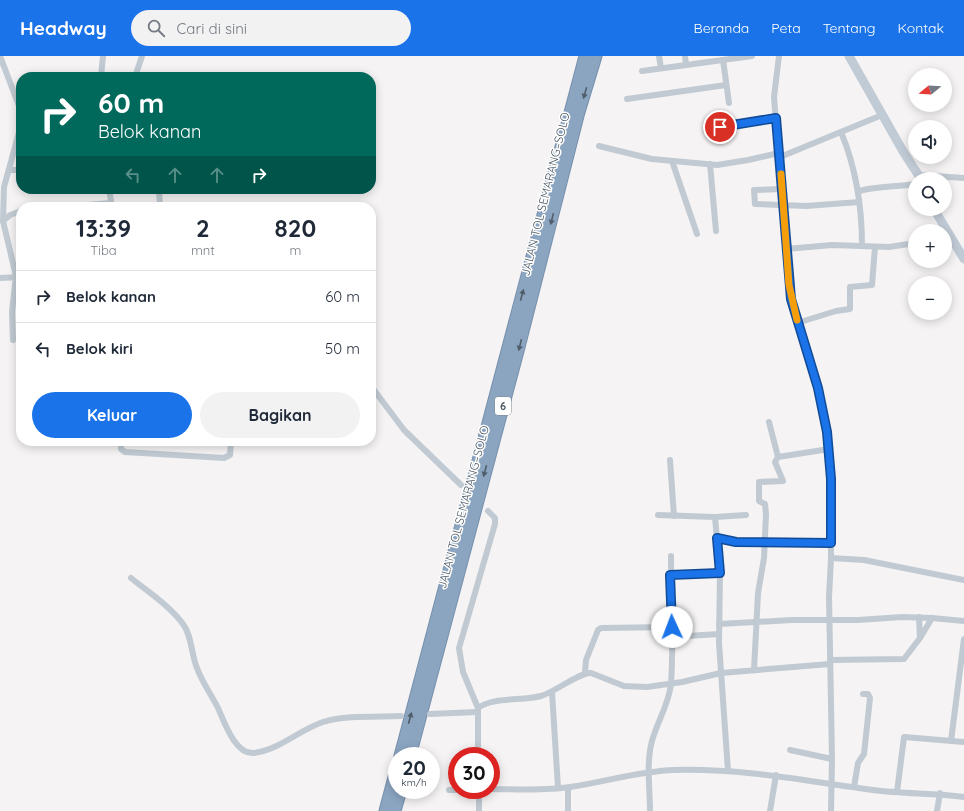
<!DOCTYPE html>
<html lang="id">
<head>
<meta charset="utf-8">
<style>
  :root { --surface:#fff; --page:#f2f2f3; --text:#1f2937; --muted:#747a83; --line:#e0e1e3; --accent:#1a73e8 }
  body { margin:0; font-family:Quicksand,sans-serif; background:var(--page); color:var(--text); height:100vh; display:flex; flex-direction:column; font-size:15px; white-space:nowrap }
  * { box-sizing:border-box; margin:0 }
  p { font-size:13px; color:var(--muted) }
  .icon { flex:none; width:22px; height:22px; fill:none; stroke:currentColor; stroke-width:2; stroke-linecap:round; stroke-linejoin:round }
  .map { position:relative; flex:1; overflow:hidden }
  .panel { position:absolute; left:16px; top:146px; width:360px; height:244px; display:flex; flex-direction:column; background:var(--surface); border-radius:16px; box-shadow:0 2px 10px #0003 }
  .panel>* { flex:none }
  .top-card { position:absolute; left:16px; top:16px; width:360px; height:122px; border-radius:16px; box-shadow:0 2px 10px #0003; background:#00695c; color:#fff; overflow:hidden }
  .needle { width:26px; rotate:252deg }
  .buttons { position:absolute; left:908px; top:12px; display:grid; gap:8px }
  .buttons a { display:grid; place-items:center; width:44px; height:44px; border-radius:50%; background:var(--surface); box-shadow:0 2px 10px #0003; font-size:20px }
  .speed { position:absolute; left:388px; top:691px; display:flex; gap:8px; font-size:20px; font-weight:700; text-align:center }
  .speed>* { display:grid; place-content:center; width:52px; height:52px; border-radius:50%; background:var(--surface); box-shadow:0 2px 10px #0003; line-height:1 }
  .speed small { font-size:10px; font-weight:400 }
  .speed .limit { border:6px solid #d22; background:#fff; color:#111 }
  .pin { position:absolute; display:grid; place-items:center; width:34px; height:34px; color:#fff; margin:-17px; border:2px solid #fff; border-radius:50%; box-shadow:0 1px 4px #0007 }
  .me { position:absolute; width:44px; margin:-22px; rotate:358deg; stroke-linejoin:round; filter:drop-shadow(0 0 3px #0008) }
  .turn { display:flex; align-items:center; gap:14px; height:84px; padding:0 16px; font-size:18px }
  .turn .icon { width:52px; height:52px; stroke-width:2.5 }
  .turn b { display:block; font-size:28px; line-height:34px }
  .lanes { display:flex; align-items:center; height:38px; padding:0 16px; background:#0003; justify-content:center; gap:20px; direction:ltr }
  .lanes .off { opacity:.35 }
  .eta { display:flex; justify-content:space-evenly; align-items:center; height:68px; text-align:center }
  .eta b { font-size:24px; font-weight:700; line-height:28px }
  .primary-button { display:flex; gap:8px; margin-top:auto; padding:8px 16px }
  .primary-button a { flex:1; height:46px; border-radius:24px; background:var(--accent); color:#fff; font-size:16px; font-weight:700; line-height:46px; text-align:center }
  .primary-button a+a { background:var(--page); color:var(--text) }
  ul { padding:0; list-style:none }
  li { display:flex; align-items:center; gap:12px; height:52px; padding:0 16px; border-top:1px solid var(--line) }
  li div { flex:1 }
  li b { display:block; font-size:15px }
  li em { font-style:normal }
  header { display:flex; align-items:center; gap:24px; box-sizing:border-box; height:56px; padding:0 20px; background:var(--accent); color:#fff }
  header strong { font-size:19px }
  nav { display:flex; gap:22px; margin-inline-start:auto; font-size:14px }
  .search { width:280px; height:36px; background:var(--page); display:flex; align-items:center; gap:10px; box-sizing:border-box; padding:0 14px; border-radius:22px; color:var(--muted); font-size:15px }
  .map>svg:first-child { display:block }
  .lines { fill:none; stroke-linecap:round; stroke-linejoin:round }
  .motorway-casing { stroke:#7690ad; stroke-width:13 }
  .minor { stroke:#c1cad2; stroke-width:6 }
  .secondary { stroke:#c1cbd6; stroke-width:9 }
  .motorway { stroke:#8ba5c1; stroke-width:11 }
  .oneway { fill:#505e6b }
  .route-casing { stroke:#114b97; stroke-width:10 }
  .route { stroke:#1a73e8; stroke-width:7 }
  .slow { stroke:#f59e0b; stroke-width:7 }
  .labels { text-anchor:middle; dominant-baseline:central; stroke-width:3; stroke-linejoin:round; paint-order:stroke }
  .shield { fill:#fff; stroke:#808990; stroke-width:1 }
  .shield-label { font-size:11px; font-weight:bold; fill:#4a5661 }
  .street-label { font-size:12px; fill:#4a5661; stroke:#fff }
</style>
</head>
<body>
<header>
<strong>Headway</strong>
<div class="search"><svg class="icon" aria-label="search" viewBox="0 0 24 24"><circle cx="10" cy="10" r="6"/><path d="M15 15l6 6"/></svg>Cari di sini</div>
<nav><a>Beranda</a><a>Peta</a><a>Tentang</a><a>Kontak</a></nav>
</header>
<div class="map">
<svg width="964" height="755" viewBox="0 0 964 755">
  <rect width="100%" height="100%" fill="#f5f3f3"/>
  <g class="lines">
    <g class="motorway-casing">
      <g id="motorway">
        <polyline points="400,700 585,0"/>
        <polyline points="410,700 518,295 579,56 596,0"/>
        <polyline points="385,755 397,710"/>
        <polyline points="395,755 401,734"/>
      </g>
    </g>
    <g class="minor">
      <polyline points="0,0 21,55"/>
      <polyline points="659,0 661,12"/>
      <polyline points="685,0 686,8"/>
      <polyline points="779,0 774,41 789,229 798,269 825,361 830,408 831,502 829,541 832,703 831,755"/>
      <polyline points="723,4 729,47"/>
      <polyline points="642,15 752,0"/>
      <polyline points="101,21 103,0"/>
      <polyline points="135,21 142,0"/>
      <polyline points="627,43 726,29"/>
      <polyline points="720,71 777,62"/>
      <path d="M841,76C856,112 862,151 862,190"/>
      <polyline points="599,90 652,103 717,109 748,104 779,97"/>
      <polyline points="780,101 882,59"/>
      <polyline points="672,105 697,178"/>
      <polyline points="710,108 716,175"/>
      <polyline points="9,114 21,114"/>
      <polyline points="919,119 964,122"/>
      <polyline points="109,133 112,151"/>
      <polyline points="159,133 160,151"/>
      <polyline points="782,133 754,134 755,148 806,150 859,146"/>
      <path d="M859,135C878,130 896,131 915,128"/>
      <polyline points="64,151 111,147"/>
      <polyline points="3,165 4,131 21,69"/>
      <polyline points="786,193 832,189 889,191 915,187"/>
      <polyline points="0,222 21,221"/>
      <polyline points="797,267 836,255 850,253 850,231 872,229 875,191"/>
      <polyline points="13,284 12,256 16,220 3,165 10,159 21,155"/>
      <polyline points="371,330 404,374 461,429"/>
      <polyline points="769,366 778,401"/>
      <polyline points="121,385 121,393 125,396 224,402 230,399 231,385"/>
      <polyline points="670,404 674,460"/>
      <polyline points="658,459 715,461 720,517 719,587 728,715"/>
      <polyline points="715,461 746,459"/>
      <polyline points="717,482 736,486 831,487"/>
      <polyline points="831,502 864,504 964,524"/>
      <polyline points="671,519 720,517"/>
      <path d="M131,522C148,536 170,550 183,568C192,580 191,598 197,612C202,626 211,638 218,652C224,665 235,699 254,697C279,694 299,674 323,666C345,659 378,661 401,660"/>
      <polyline points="919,561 920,582"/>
      <polyline points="719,568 792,564 858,564 902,561 932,562 964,565"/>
      <polyline points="672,581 719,578"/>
      <polyline points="830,604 904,603 920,582 932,562"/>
      <polyline points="754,614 758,537 764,502 766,458 765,448 759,445 759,426 783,425 775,406 778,401 829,393"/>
      <polyline points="585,617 586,604 598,574 601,572 672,571"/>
      <polyline points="552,636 558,732"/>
      <polyline points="478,652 463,616 459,592 495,468 495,462 488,455"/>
      <polyline points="430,658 477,656"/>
      <polyline points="951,685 964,583"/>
      <polyline points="790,694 832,703"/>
      <path d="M478,700V652C492,641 523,645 541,640C555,636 580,616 591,617L624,630L647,631L682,626L721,617L830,608"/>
      <polyline points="854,731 858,707 864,698 870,642 868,638 863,638"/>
      <polyline points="568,732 568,755"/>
      <path d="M491,733C515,733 546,735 570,731C605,726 639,715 674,714C742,712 807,725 873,734C903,738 934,737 964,741"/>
      <polyline points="449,734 479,734"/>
      <polyline points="897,736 904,681 964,686"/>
      <polyline points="479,755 479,735 481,734"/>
      <path d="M650,755C650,733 646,707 652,685C657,666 669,648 671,628C674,585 671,542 671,500"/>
      <polyline points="770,755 776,719"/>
      <polyline points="937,755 940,737"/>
    </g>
    <g class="secondary">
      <polyline points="849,0 904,97 921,123"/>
      <polyline points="934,153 964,203"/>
    </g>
    <use href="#motorway" class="motorway"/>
  </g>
  <defs><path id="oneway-solid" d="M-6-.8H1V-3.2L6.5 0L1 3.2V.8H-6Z"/></defs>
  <g class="oneway">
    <use href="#oneway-solid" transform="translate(585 37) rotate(106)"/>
    <use href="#oneway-solid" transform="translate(552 163) rotate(104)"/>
    <use href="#oneway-solid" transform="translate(522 239) rotate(-75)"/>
    <use href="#oneway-solid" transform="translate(520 289) rotate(104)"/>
    <use href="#oneway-solid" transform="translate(485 415) rotate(105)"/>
    <use href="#oneway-solid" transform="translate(410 662) rotate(-75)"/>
  </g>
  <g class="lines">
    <g class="route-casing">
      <polyline id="route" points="672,571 670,519 720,517 717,482 736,486 831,487 831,423 827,376 818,332 791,243 776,62 720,71"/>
    </g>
    <use href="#route" class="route"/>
    <polyline class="slow" points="781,118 789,229 797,264"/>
  </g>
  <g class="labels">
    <rect class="shield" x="495" y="341" width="16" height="18" rx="3"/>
    <g class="shield-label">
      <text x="503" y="350">6</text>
    </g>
    <g class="street-label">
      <text transform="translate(545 138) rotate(-76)">JALAN TOL SEMARANG–SOLO</text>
      <text transform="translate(463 451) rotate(-75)">JALAN TOL SEMARANG–SOLO</text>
    </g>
  </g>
</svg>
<div class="buttons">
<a><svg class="needle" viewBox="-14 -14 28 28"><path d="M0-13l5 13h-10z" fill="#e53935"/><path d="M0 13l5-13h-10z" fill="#747a83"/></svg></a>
<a><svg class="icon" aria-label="sound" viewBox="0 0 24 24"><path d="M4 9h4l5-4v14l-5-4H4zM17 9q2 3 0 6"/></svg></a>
<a><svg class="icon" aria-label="search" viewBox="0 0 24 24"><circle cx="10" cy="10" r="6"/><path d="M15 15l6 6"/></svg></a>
<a>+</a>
<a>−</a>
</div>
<div class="speed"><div>20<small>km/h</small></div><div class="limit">30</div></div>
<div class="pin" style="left:720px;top:71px;background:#d93025"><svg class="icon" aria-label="arrive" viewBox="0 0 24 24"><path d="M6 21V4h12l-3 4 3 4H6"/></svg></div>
<svg class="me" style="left:672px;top:571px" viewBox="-20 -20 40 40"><circle r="19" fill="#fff"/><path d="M0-13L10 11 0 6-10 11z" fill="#1a73e8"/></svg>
<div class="top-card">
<div class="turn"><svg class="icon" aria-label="right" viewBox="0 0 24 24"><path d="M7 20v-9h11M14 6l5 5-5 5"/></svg><div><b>60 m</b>Belok kanan</div></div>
<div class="lanes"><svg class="icon off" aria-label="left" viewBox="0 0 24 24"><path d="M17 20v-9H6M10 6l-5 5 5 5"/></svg><svg class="icon off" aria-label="ahead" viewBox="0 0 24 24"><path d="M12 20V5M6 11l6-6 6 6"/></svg><svg class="icon off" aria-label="ahead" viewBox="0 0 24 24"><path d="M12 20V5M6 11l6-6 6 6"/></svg><svg class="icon" aria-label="right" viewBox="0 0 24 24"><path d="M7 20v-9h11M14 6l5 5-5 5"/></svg></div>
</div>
<section class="panel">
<div class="eta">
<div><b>13:39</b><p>Tiba</p></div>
<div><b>2</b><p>mnt</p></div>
<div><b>820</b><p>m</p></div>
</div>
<ul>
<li><svg class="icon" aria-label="right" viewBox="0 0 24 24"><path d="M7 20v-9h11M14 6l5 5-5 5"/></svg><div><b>Belok kanan</b></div><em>60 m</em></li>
<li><svg class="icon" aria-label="left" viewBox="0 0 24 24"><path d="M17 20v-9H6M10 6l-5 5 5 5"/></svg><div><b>Belok kiri</b></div><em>50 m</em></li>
</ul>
<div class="primary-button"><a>Keluar</a><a>Bagikan</a></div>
</section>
</div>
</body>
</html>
